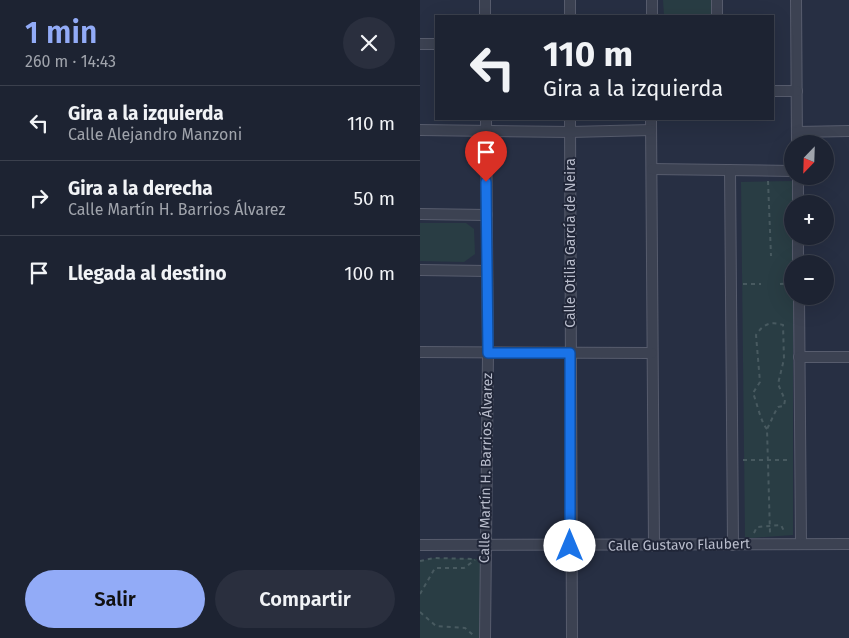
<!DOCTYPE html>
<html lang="es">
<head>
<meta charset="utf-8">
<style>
  :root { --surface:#1d2332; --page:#2a2f3e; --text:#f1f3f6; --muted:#a0a4ac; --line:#3b404d; --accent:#92abf7 }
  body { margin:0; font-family:"Fira Sans",sans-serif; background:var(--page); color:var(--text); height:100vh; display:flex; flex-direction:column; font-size:19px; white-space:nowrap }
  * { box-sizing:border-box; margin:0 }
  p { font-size:16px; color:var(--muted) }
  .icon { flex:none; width:28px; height:28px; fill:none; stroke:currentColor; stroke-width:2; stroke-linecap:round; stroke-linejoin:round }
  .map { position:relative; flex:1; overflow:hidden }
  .sheet { display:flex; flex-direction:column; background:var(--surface); width:420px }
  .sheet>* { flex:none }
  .guide { position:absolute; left:15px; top:15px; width:339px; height:105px; border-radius:0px; box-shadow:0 5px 20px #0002,0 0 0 1px var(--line); background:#1d2332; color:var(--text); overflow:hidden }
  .needle { width:32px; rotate:203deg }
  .buttons { position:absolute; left:364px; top:135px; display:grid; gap:10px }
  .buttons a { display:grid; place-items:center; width:50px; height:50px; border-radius:50%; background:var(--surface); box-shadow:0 5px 20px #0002,0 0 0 1px var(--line); font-size:25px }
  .pin { position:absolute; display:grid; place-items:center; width:42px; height:42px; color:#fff; margin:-51px -21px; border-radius:50% 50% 50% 0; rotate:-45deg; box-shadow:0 0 5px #0007 }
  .pin .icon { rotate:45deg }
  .me { position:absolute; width:55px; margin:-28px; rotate:0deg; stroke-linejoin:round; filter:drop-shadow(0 0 4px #0008) }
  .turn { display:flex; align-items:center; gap:18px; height:105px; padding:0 25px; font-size:22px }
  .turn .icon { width:65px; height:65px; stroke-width:2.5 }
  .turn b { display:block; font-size:35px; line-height:42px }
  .round { display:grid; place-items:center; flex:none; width:52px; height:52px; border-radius:26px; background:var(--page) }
  .summary { display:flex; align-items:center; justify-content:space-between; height:85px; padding:0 25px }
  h1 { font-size:30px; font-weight:600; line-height:38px; color:var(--accent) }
  .primary-button { display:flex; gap:10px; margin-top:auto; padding:10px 25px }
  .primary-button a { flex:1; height:58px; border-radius:30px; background:var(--accent); color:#111; font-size:20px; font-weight:600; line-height:58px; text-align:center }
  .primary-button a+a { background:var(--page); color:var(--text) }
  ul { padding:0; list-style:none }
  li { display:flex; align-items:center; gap:15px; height:75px; padding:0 25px; border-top:1px solid var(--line) }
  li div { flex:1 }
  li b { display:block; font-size:19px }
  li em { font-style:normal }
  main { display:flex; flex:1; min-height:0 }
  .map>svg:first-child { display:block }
  .green { fill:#293d44 }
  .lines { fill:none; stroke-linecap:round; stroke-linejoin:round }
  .minor-casing { stroke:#575c6d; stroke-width:12 }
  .path { stroke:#485a60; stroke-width:2; stroke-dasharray:4 4; stroke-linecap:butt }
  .minor { stroke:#3c4252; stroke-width:10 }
  .route-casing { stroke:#114b97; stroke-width:12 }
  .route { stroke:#1a73e8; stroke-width:9 }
  .labels { text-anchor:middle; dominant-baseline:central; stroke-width:4; stroke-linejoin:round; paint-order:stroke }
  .street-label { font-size:14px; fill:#b9bdcc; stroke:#202638 }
</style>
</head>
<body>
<main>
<section class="sheet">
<div class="summary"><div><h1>1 min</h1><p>260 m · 14:43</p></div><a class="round"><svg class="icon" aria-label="close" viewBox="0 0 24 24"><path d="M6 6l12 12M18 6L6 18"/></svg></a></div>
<ul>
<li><svg class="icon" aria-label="left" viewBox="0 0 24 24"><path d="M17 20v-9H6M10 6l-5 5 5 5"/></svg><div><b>Gira a la izquierda</b><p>Calle Alejandro Manzoni</p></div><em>110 m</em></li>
<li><svg class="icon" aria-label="right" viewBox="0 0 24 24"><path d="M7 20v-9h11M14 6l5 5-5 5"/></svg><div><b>Gira a la derecha</b><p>Calle Martín H. Barrios Álvarez</p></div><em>50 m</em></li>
<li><svg class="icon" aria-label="arrive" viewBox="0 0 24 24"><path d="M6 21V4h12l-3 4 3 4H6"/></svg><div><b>Llegada al destino</b></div><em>100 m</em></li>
</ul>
<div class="primary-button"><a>Salir</a><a>Compartir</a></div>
</section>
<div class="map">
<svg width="429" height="638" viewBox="0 0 429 638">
  <rect width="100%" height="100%" fill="#272f43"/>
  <g class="green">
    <polygon points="243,0 293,0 293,16 244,16"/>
    <polygon points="373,181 373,535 332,538 325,537 321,182"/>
    <polygon points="0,223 46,223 54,229 55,254 44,262 0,261"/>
    <polygon points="14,558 61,559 60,638 0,638 0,561"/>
  </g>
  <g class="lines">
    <g class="minor-casing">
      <g id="minor">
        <polyline points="65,0 65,16"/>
        <polyline points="376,0 377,144"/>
        <polyline points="150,16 150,0"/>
        <polyline points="232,16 232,0"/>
        <polyline points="297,16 297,0"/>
        <polyline points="0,44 16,44"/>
        <polyline points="352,91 377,91"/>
        <polyline points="150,119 152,638"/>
        <polyline points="231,119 234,546"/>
        <polyline points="0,130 150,132 231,130"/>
        <polyline points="377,132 429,131"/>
        <polyline points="232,169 372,171"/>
        <polyline points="310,170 313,545"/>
        <polyline points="378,176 378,204"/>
        <polyline points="0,214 67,215"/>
        <polyline points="378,236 378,264"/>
        <polyline points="0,270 67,271"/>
        <polyline points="379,296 381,544"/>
        <polyline points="0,352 232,353"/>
        <polyline points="379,357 429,357"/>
        <polyline points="0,545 429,544"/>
        <polyline points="65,638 68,353 66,119"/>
      </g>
    </g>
    <g class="path">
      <polyline points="348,181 351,256"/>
      <polyline points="323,284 341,284"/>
      <polyline points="360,284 372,283"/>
      <path d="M347,429C341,423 337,403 333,393L340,382L336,335C343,324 351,321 363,325L364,359L358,384L365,400L364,406L358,407C354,413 351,422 347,429L350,533"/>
      <polyline points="323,460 368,460"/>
      <polyline points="334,533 337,527 361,525 365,533"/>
      <polyline points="0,561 14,558 55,559"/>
      <polyline points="0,594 15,568 44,568 55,560"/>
      <polyline points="0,612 16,626 45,628 53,635"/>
    </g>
    <use href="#minor" class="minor"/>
  </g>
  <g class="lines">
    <g class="route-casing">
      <polyline id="route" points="66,182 68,353 150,353 150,546"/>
    </g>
    <use href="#route" class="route"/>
  </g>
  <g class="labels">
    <g class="street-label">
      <text transform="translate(150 243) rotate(-90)">Calle Otilia García de Neira</text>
      <text transform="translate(66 468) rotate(-89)">Calle Martín H. Barrios Álvarez</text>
      <text transform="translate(259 545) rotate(-1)">Calle Gustavo Flaubert</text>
    </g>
  </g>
</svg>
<div class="buttons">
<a><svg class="needle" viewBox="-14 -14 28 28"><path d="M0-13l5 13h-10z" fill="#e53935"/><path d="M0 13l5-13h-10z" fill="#a0a4ac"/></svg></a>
<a>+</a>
<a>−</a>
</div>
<div class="pin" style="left:66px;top:182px;background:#d93025"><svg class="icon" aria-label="arrive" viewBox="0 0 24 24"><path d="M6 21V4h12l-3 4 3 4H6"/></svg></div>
<svg class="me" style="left:150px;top:546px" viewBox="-20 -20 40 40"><circle r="19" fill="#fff"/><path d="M0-13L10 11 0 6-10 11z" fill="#1a73e8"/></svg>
<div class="guide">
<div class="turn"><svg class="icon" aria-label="left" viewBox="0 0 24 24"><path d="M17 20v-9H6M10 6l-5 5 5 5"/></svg><div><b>110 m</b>Gira a la izquierda</div></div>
</div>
</div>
</main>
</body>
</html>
